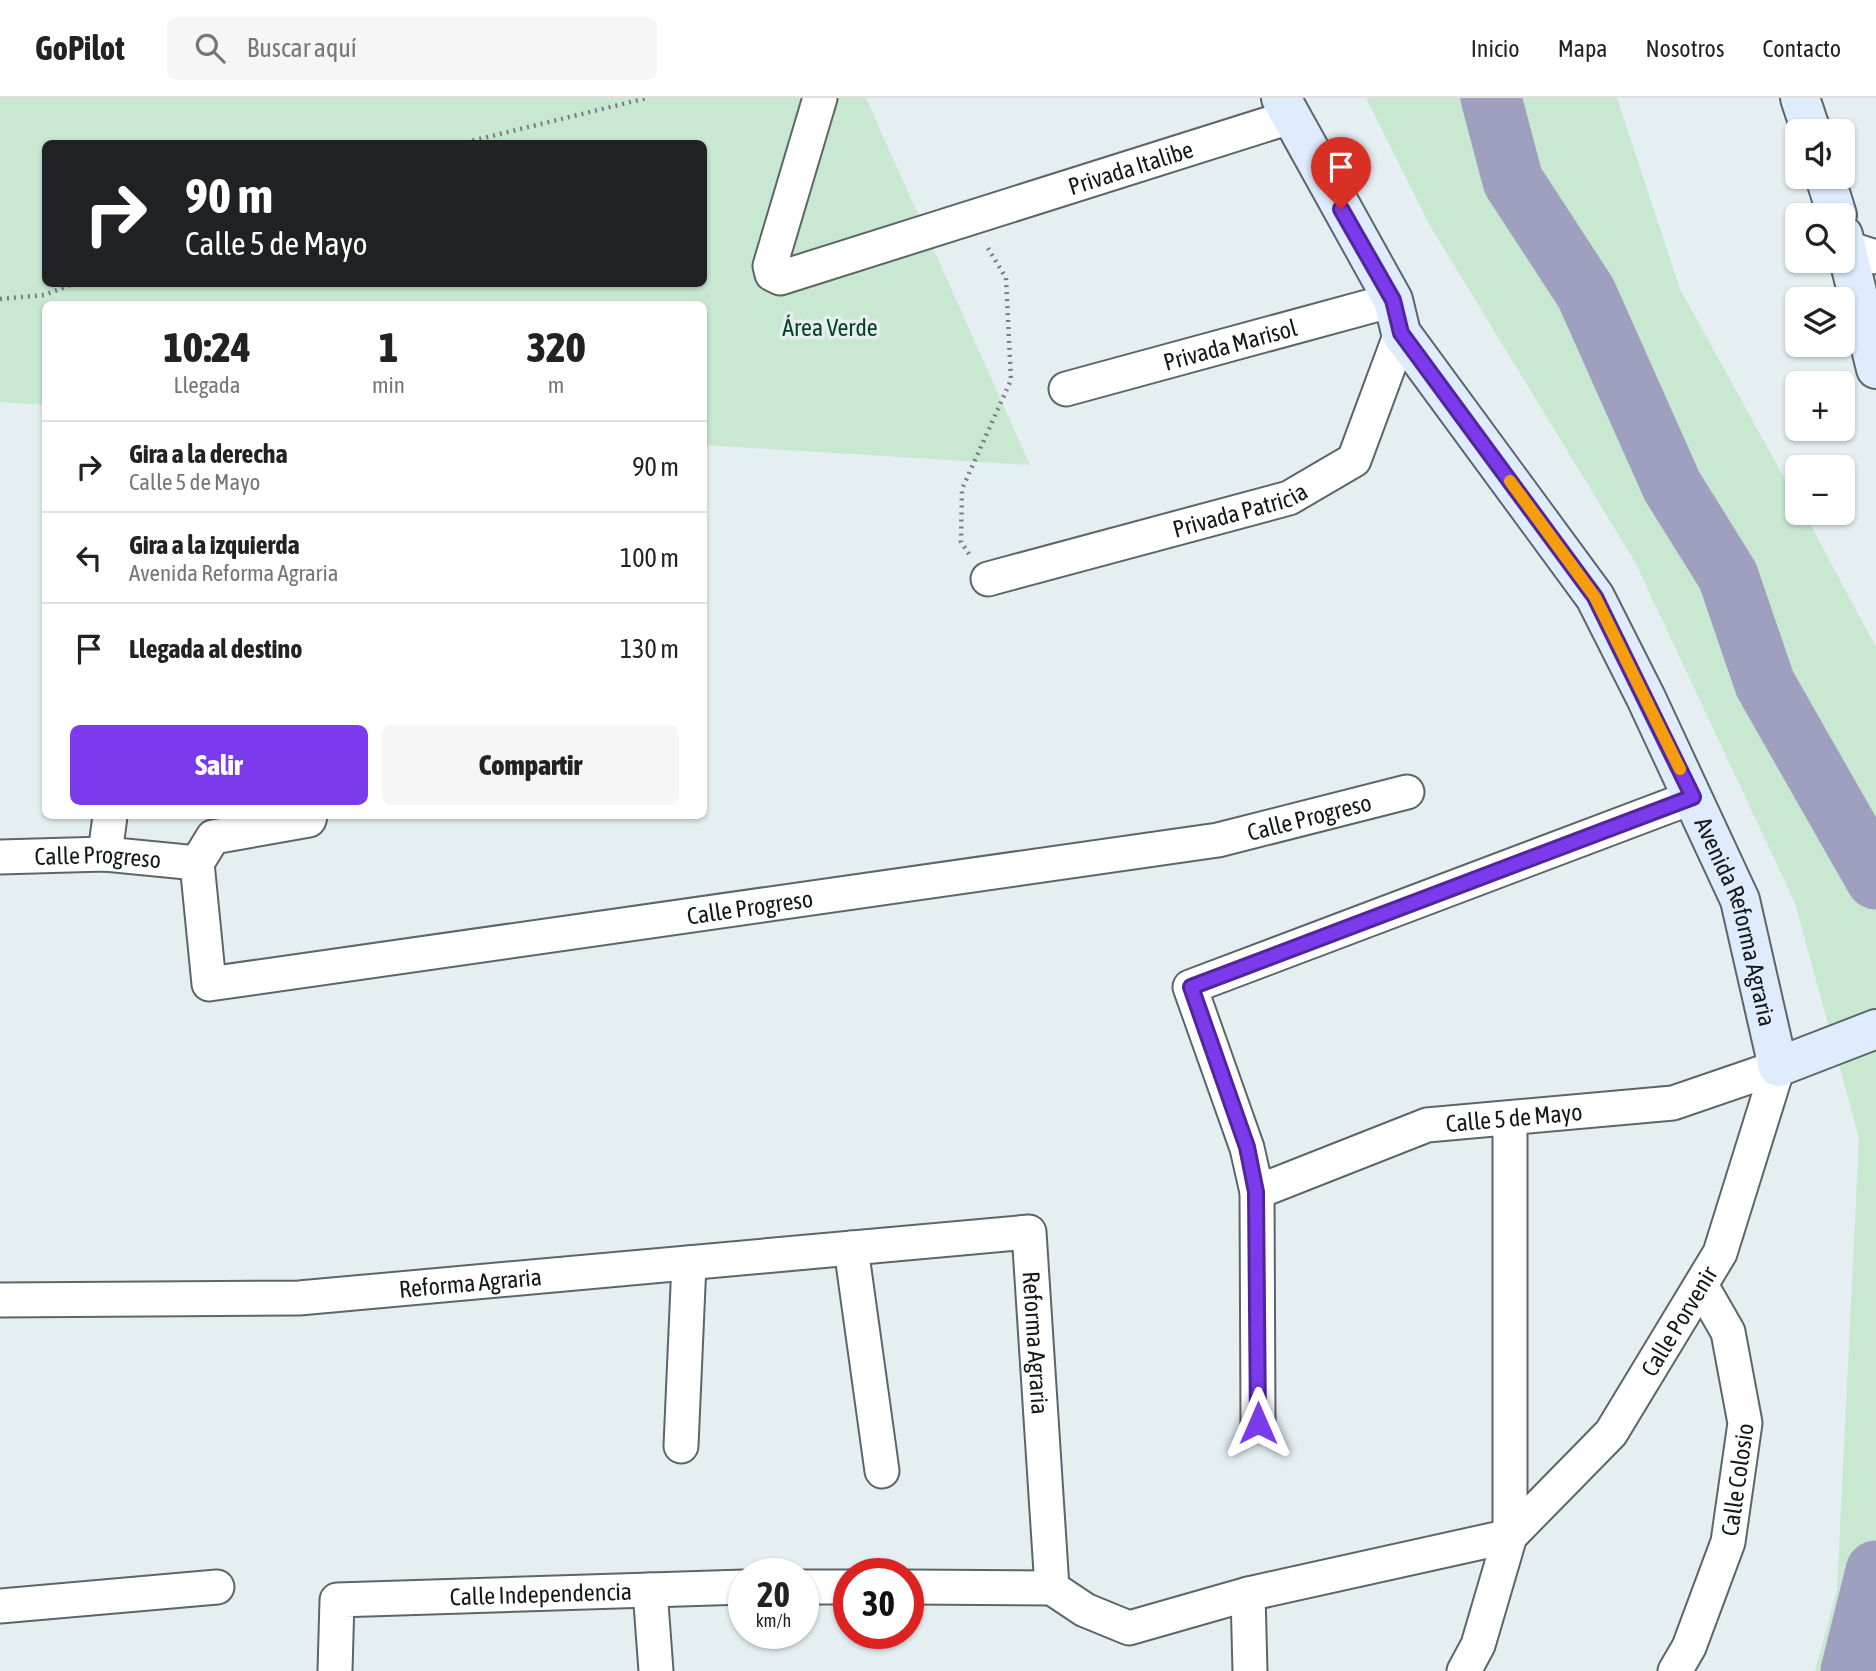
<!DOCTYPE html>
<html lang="es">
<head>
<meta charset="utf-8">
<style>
  :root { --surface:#fff; --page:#f6f6f6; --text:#222; --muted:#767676; --line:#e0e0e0; --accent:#7c3aed }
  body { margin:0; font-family:"Asap Condensed",sans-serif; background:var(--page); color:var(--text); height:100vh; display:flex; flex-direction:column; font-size:26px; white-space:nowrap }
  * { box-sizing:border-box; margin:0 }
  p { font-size:23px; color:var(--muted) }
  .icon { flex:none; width:38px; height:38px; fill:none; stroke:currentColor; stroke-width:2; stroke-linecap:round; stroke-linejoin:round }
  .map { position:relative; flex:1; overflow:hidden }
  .drawer { position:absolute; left:42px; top:203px; width:665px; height:518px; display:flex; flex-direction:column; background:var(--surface); border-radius:10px; box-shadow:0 2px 5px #0004 }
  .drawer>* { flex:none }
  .guide { position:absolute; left:42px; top:42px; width:665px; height:147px; border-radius:10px; box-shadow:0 2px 5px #0004; background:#202124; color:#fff; overflow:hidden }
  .buttons { position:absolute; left:1785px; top:21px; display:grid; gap:14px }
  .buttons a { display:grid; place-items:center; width:70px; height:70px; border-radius:10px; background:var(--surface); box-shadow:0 2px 5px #0004; font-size:35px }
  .speed { position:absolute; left:728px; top:1460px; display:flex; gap:14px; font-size:35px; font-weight:700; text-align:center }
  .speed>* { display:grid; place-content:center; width:91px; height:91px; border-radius:50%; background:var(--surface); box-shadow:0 2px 5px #0004; line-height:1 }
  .speed small { font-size:18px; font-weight:400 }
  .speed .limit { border:10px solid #d22; background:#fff; color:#111 }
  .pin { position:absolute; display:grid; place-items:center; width:60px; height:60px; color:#fff; margin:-72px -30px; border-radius:50% 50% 50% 0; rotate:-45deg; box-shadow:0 0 7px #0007 }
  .pin .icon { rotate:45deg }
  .me { position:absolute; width:77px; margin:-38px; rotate:0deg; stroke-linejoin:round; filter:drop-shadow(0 0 5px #0008) }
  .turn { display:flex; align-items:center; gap:24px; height:147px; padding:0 28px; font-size:32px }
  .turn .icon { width:91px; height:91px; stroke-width:2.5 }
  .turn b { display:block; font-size:49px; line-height:60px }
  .eta { display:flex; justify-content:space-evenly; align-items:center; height:119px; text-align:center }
  .eta b { font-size:42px; font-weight:800; line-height:49px }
  .button { display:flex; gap:14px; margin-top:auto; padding:14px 28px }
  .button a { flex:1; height:80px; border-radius:10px; background:var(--accent); color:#fff; font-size:28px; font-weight:800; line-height:80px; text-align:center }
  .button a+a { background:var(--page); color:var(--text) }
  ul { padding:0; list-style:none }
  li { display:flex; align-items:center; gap:21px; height:91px; padding:0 28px; border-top:2px solid var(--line) }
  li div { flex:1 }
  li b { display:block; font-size:26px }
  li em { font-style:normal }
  header { display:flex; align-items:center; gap:42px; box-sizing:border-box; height:98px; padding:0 35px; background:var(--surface); border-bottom:2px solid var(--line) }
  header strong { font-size:33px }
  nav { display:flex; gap:38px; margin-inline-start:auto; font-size:24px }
  .search { width:490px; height:63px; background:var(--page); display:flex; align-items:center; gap:18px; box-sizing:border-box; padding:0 24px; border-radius:10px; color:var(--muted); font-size:26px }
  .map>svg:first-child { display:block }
  .green { fill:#c8e8d1; fill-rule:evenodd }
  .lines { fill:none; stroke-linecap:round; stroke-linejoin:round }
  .river { stroke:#9f9fbf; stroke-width:61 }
  .street-casing { stroke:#5c6568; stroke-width:37 }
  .secondary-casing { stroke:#5c6568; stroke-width:42 }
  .path { stroke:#777e80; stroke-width:4.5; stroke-dasharray:2 5; stroke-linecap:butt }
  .street { stroke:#fff; stroke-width:33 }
  .secondary { stroke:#deecfd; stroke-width:38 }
  .route-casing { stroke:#51269a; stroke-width:18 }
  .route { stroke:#7c3aed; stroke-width:12 }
  .slow { stroke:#f59e0b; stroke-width:12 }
  .labels { text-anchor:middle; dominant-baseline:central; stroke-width:7; stroke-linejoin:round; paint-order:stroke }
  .street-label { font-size:24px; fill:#141819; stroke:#e5eff2 }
  .park-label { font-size:24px; fill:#074022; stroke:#e5eff2 }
</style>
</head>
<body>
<header>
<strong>GoPilot</strong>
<div class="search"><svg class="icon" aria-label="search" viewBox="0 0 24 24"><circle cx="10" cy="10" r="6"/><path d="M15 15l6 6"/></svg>Buscar aquí</div>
<nav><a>Inicio</a><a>Mapa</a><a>Nosotros</a><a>Contacto</a></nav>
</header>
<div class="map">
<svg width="1876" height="1573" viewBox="0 0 1876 1573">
  <rect width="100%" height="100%" fill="#e5eff2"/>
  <g class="green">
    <path d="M0,0H866L1030,367L704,347V206H46L45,307L0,304ZM46,46H704V186H46Z"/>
    <polygon points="1366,0 1617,0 1680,191 1797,403 1797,415 1804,415 1876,549 1876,1573 1815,1573 1837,1492 1859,1040 1795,805 1635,464 1429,126"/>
  </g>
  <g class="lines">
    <g class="river">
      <polyline points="1491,0 1513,83 1586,195 1672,388 1728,478 1765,586 1876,781"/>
      <polyline points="1851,1573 1876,1473"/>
    </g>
    <g class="street-casing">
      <g id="street">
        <path id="s1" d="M820,0L770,168L772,176L780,180L1290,19"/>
        <polyline points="1847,150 1876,159"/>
        <path id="s2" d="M1066,291L1393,202"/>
        <path id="s3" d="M988,481L1289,400L1354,362L1401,235"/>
        <path id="s4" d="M310,718L309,722L213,739L197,765L209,886L1218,742L1407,694"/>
        <polyline points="105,756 110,718"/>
        <path id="s5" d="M0,759L105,756L197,765"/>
        <path id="s6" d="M1257,1094L1427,1027L1673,1005L1778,969"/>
        <polyline points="851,1150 882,1373"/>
        <path id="s7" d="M0,1202L299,1200L1029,1134L1052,1490"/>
        <polyline points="1258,1325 1257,1094 1247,1050 1190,889 1693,699"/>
        <polyline points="681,1348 689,1165"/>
        <path id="s8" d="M1510,1438L1611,1335L1720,1155L1778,969"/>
        <polyline points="803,1489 849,1489"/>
        <polyline points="908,1489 1052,1490"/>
        <polyline points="1052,1490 1085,1512 1129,1530 1248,1496 1510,1438"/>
        <polyline points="650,1492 656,1573"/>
        <polyline points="1248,1496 1250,1573"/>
        <polyline points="0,1508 217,1489"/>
        <path id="s9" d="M335,1573L337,1502L744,1489"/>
        <polyline points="1464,1573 1478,1547 1510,1438 1510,1022"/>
        <path id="s10" d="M1675,1573L1689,1549L1728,1444L1745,1325L1728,1234L1701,1187"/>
      </g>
    </g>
    <g class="secondary-casing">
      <g id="secondary">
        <path id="s11" d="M1281,0L1393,202L1401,235L1595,499L1646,600L1740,802L1778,969L1876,931"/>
        <polyline points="1800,0 1811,33"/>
        <polyline points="1825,79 1837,117"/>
        <polyline points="1843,137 1876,271"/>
      </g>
    </g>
    <g class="path">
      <polyline points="459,46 647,0"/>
      <polyline points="0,201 44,197 73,186"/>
      <polyline points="969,456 961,444 962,391 1011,282 1006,180 988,150"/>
    </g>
    <use href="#street" class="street"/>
    <use href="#secondary" class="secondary"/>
  </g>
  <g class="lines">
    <g class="route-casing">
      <polyline id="route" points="1258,1325 1256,1094 1247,1049 1191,889 1693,699 1595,499 1401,235 1393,202 1341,111"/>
    </g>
    <use href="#route" class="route"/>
    <polyline class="slow" points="1510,383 1595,499 1680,671"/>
  </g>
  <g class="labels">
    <g class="street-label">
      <text stroke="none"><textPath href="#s1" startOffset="560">Privada Italibe</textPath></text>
      <text stroke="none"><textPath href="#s2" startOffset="170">Privada Marisol</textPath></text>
      <text stroke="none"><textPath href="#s3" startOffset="261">Privada Patricia</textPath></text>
      <text stroke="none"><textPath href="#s4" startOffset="1367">Calle Progreso</textPath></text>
      <text stroke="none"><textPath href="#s5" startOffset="98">Calle Progreso</textPath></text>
      <text stroke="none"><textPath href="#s4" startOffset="800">Calle Progreso</textPath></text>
      <text stroke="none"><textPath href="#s11" startOffset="948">Avenida Reforma Agraria</textPath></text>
      <text stroke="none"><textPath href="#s6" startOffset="270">Calle 5 de Mayo</textPath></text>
      <text stroke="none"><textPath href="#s7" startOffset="471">Reforma Agraria</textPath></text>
      <text stroke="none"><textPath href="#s8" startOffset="275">Calle Porvenir</textPath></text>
      <text stroke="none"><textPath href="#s7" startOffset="1143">Reforma Agraria</textPath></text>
      <text stroke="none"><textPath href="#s10" startOffset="203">Calle Colosio</textPath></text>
      <text stroke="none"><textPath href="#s9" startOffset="275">Calle Independencia</textPath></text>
    </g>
    <g class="park-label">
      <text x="830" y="229">Área Verde</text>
    </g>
  </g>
</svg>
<div class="buttons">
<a><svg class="icon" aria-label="sound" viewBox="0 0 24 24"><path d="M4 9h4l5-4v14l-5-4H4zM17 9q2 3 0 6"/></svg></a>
<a><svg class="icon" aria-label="search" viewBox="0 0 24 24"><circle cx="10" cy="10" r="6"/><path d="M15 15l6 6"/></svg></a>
<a><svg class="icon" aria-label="layers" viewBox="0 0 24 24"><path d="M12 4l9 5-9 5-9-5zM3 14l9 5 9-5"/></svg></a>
<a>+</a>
<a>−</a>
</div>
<div class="speed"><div>20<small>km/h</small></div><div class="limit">30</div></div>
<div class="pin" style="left:1341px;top:111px;background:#d93025"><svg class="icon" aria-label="arrive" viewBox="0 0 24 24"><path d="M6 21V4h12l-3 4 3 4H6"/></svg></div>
<svg class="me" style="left:1258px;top:1325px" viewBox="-20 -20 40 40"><path d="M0-17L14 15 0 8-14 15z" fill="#7c3aed" stroke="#fff" stroke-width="4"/></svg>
<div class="guide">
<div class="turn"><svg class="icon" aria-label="right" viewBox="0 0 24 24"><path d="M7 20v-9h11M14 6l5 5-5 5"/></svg><div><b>90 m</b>Calle 5 de Mayo</div></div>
</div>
<section class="drawer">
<div class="eta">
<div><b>10:24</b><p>Llegada</p></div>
<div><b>1</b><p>min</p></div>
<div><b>320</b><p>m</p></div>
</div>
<ul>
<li><svg class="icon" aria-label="right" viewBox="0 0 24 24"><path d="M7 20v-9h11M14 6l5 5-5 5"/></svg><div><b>Gira a la derecha</b><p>Calle 5 de Mayo</p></div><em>90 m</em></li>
<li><svg class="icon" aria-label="left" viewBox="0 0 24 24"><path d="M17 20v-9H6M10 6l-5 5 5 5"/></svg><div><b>Gira a la izquierda</b><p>Avenida Reforma Agraria</p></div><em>100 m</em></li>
<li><svg class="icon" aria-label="arrive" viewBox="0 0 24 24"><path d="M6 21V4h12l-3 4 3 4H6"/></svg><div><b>Llegada al destino</b></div><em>130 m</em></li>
</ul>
<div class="button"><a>Salir</a><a>Compartir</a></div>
</section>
</div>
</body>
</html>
